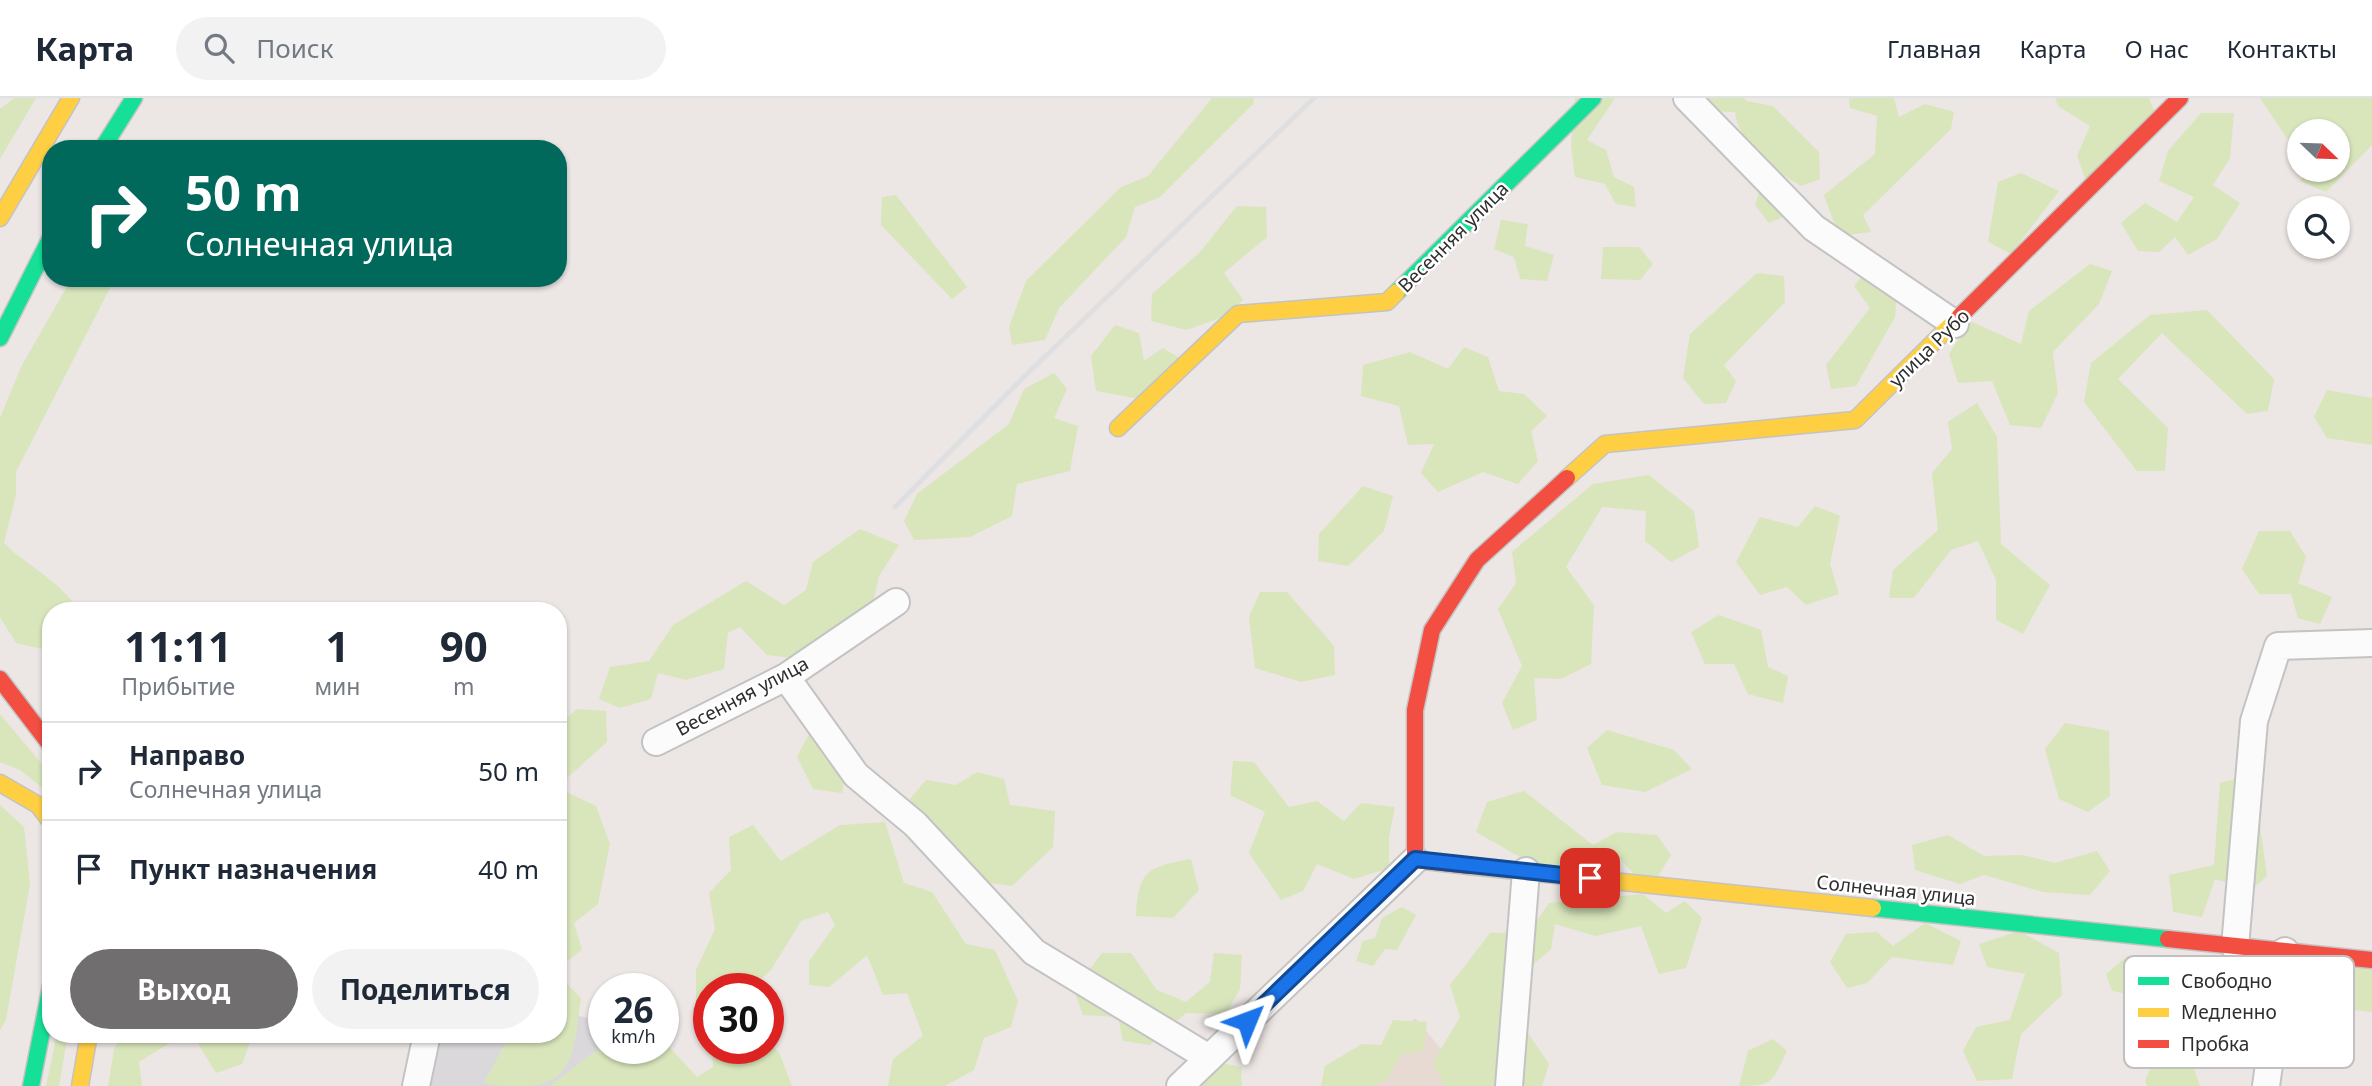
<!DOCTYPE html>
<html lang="ru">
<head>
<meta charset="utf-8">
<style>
  :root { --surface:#fff; --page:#f2f2f3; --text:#1f2937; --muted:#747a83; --line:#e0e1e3; --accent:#706e6e }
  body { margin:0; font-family:"Noto Sans",sans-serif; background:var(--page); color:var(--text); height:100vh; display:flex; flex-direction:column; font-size:26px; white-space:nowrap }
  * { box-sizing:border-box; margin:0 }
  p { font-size:23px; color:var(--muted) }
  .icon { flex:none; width:38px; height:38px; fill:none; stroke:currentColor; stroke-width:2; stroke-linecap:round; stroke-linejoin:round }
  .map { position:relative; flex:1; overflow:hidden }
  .details { position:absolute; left:42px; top:504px; width:525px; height:441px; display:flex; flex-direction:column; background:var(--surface); border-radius:28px; box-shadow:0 2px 5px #0004 }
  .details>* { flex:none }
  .top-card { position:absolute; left:42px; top:42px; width:525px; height:147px; border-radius:28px; box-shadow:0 2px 5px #0004; background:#00695c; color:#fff; overflow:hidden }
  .needle { width:46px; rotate:113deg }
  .buttons { position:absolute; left:2287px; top:21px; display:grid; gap:14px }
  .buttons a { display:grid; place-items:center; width:63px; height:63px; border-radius:50%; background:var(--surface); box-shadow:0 2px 5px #0004; font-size:35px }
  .speed { position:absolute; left:588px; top:875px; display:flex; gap:14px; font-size:35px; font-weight:700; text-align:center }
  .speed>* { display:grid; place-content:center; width:91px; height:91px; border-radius:50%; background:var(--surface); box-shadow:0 2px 5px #0004; line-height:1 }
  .speed small { font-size:18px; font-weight:400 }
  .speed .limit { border:10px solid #d22; background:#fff; color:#111 }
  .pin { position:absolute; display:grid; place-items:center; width:60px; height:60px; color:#fff; margin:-30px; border-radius:14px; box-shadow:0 4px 10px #0006 }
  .me { position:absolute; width:77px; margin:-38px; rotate:46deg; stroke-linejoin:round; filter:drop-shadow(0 0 5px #0008) }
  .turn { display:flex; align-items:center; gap:24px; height:147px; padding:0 28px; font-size:32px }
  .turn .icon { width:91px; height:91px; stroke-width:2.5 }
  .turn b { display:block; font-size:49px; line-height:60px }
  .eta { display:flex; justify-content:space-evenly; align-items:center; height:119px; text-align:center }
  .eta b { font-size:42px; font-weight:700; line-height:49px }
  .button { display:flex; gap:14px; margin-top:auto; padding:14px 28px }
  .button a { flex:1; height:80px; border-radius:42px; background:var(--accent); color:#fff; font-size:28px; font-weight:700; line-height:80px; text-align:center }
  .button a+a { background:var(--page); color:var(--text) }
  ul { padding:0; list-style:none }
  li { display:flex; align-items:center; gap:21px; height:98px; padding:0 28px; border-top:2px solid var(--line) }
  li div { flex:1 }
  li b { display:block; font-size:26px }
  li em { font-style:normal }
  header { display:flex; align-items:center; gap:42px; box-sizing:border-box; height:98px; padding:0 35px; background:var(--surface); border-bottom:2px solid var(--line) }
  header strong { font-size:33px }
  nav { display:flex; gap:38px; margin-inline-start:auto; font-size:24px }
  .search { width:490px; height:63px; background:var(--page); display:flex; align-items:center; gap:18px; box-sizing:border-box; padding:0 24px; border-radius:38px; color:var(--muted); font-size:26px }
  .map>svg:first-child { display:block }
  .industrial { fill:#dbd8db }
  .education { fill:#e7dad2 }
  .green { fill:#d9e6bc }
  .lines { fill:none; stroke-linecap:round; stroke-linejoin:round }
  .street-casing { stroke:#c4c3c3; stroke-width:30 }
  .fast-casing { stroke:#c4c3c3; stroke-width:19 }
  .slow-casing { stroke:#c4c3c3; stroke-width:19 }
  .jam-casing { stroke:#c4c3c3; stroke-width:19 }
  .street { stroke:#fcfbfb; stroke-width:26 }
  .fast { stroke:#16e098; stroke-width:16 }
  .slow { stroke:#ffcf43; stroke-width:16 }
  .jam { stroke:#f24e42; stroke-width:16 }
  .rail { stroke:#dfdfe1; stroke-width:5 }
  .route-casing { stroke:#114b97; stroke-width:18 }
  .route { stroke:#1a73e8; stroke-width:12 }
  .labels { text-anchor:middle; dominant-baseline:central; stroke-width:5; stroke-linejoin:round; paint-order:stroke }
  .street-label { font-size:19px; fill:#2e2e2e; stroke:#fff }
  .key { fill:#fff; stroke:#c0c0c0; stroke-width:2 }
  .key-label { font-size:19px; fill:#2e2e2e }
</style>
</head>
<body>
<header>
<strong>Карта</strong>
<div class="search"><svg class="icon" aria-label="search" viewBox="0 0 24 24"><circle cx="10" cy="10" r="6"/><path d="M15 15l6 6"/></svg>Поиск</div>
<nav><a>Главная</a><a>Карта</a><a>О нас</a><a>Контакты</a></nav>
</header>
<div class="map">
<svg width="2372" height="988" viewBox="0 0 2372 988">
  <rect width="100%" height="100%" fill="#ece6e4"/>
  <polygon class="industrial" points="558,915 604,922 604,950 613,988 424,988 434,936 558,936"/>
  <polygon class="education" points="1415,920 1472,988 1345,988"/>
  <g class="green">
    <polygon points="14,0 36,0 0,61 0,11"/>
    <polygon points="1212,0 1254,0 1253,6 1160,99 1135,109 1126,139 1059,210 1045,242 1012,247 1009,229 1026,183 1121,89 1148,78"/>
    <polygon points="1575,0 1615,0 1587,42 1606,52 1614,79 1634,89 1636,109 1616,106 1605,86 1575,79 1571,46"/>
    <path d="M1690,0H1744L1747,3L1773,8L1819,54L1820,81L1801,88C1773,71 1740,48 1735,14L1704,13Z"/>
    <polygon points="1849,0 1894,0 1899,19 1925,6 1954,14 1951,31 1863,117 1871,134 1839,138 1824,97 1875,56 1877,18 1850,10"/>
    <polygon points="2055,0 2149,0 2157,20 2086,83 2077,58 2090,28 2058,8"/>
    <polygon points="2260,0 2372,0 2372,47 2326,94 2300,83 2307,72 2338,72 2338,33 2300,33 2299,41 2288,42"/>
    <polygon points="2201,15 2234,15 2230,60 2213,87 2240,105 2217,141 2188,157 2175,139 2159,154 2138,153 2121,125 2145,105 2177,124 2194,99 2159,83 2168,53"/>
    <polygon points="2021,75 2059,93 2011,156 1988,144 1998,84"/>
    <polygon points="1761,87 1792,115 1769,125 1755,107"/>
    <polygon points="896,97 967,189 952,201 881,127 882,99"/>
    <polygon points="1237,108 1266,109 1267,139 1224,175 1243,202 1223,219 1186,232 1151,223 1152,196 1200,154"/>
    <polygon points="1501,122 1528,126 1525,148 1554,157 1547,183 1520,181 1514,159 1494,151"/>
    <polygon points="1603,149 1639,149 1653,166 1640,182 1601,181"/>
    <polygon points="2090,166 2112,173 2099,206 2053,254 2058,295 2041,330 2010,327 1992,283 1958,285 1949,256 1970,223 2021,246 2029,213"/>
    <polygon points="1757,175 1784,178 1785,204 1724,267 1736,283 1726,305 1704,306 1683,280 1690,236"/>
    <polygon points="1863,176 1898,177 1895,219 1856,288 1831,291 1826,267 1870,210 1854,188"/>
    <path d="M72,180H115L16,374V397L4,445C27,468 64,485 78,513H51V553L16,545L0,519V320L21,269Z"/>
    <polygon points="2207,212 2274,281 2268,313 2247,316 2162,235 2118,281 2168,330 2165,373 2137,373 2084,304 2091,265 2150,217"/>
    <polygon points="1115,227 1139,235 1144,263 1163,250 1183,262 1140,301 1096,293 1091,258"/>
    <polygon points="1464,249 1488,259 1499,293 1524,296 1547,318 1531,333 1538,363 1518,386 1483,374 1438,394 1421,375 1434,346 1408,347 1399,308 1361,298 1363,267 1410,254 1448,271"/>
    <polygon points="1054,275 1067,291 1054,320 1078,328 1070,373 1017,386 1012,418 970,439 914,442 904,423 917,396 1009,326 1024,291"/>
    <polygon points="2327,292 2372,300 2372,347 2327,340 2314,319"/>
    <polygon points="1977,305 1997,339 2001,446 2050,487 2023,536 1996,522 1996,482 1978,443 1951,452 1914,500 1889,500 1893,472 1938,432 1932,375 1952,351 1948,324"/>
    <polygon points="1649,377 1694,413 1699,449 1671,464 1645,443 1646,413 1602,409 1566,469 1594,507 1591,566 1561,581 1534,580 1537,622 1513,632 1502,605 1522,568 1498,511 1516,485 1512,454 1593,386"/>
    <polygon points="1363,388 1393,398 1384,433 1348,468 1318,463 1319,436"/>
    <polygon points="1815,408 1840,418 1830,466 1839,496 1806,507 1787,489 1760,497 1736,464 1760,419 1798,429"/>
    <polygon points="860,431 899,447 879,478 871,515 817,563 767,557 740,529 728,535 724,571 686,582 658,575 651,601 620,610 599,601 610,569 649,563 673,527 746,483 784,507 806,492 813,464"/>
    <polygon points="2259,433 2290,433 2306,459 2298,485 2332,499 2320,526 2298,520 2291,496 2259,496 2242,471"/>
    <polygon points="1260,494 1287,494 1334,548 1335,577 1301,584 1255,570 1249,519"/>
    <polygon points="1719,517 1761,532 1768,569 1788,578 1783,605 1748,596 1734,566 1705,566 1691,534"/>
    <polygon points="577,611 606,613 607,644 558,688 558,628"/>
    <polygon points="0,616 51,677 51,697 20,672 0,664"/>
    <polygon points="2065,625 2109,633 2110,698 2088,714 2059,701 2045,651"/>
    <polygon points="1607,632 1674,652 1692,671 1645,694 1602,687 1587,650"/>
    <polygon points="809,636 827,643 846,672 842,695 813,691 797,659"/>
    <polygon points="1233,663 1254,664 1289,709 1317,703 1344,723 1361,705 1395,709 1389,739 1389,770 1354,781 1317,766 1303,793 1281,802 1249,755 1265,714 1230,697"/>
    <polygon points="977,674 1004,681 1010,707 1055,713 1053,749 1012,788 975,783 959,763 916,749 903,709 926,682 956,687"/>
    <polygon points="2253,676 2267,778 2251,792 2215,781 2202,819 2173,814 2169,777 2214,767 2220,685"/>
    <polygon points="558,690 596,708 610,746 598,806 574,825 582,852 558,870"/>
    <polygon points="1524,693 1593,747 1617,734 1657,737 1671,757 1658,778 1634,776 1618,759 1587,776 1539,770 1476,734 1487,704"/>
    <polygon points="0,707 24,729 30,786 6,922 0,932"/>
    <polygon points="885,724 904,785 932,794 966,846 995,852 1018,903 1011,929 984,940 974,972 945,988 888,988 893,961 923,938 907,895 883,897 867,857 829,889 809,887 809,863 835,827 828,814 801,823 771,872 751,891 709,891 709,908 696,906 696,872 715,831 709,795 731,772 729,739 753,727 781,763 840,727"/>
    <polygon points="1948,737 1984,758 2023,757 2055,765 2097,753 2110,773 2090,797 2043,794 1984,777 1960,786 1915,772 1912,747"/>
    <path d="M1191,761L1199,792L1173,820L1136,818C1138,772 1148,769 1191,761Z"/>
    <polygon points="1643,796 1666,815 1685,803 1702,820 1686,870 1659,876 1641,828 1595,838 1555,826 1551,851 1525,874 1519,922 1549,966 1542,988 1444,988 1433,964 1460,919 1450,887 1490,835 1529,834 1549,805"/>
    <polygon points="1402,809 1416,817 1397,852 1385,851 1373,868 1356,863 1363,843 1375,840 1382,820"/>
    <polygon points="1925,825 1961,843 1953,867 1892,859 1867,885 1847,890 1830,864 1846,836 1877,834 1893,848"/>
    <polygon points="2019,833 2059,855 2062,897 2021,936 2012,981 1977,983 1963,953 1976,929 2010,922 2025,876 1987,869 1979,846"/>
    <polygon points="1102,855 1131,855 1157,892 1186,904 1210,884 1214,855 1242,857 1240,891 1226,916 1186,915 1150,947 1123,943 1118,919 1083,917 1074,892"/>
    <polygon points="2127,858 2220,868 2243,896 2188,953 2200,988 2147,988 2145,983 2162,943 2149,900 2112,893 2106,876"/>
    <polygon points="2325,865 2372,872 2372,914 2338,910 2332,951 2309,968 2294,956 2294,909"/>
    <path d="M558,877L581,900C574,943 578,988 523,988C510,988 496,988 484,985L510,936H558Z"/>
    <polygon points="1393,922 1427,924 1424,952 1401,957 1387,982 1372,988 1321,988 1325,968 1362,946 1381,947"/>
    <polygon points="57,936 68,936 59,988 46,988"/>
    <polygon points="123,936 184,936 139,964 142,988 108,988 114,951"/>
    <polygon points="192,936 253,936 242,966 216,975"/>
    <path d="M1773,941L1787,953C1772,983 1775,988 1739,988L1748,953Z"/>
    <polygon points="663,942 697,979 713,969 712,950 768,950 768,946 779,954 792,988 550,988 603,947 604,950 663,950"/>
    <polygon points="1217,964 1241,969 1242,988 1191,988"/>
  </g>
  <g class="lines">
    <g class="street-casing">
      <g id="street">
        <polyline points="1687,0 1814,130 1955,226"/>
        <polyline points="786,579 856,677 915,726 1034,854 1209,960"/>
        <polyline points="656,644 786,579 896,504"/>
        <polyline points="2235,849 2254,623 2278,548 2372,545"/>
        <polyline points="416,988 427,936"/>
        <polyline points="1180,988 1415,762"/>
        <polyline points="1509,988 1526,773"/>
        <polyline points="2266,988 2285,853"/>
      </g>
    </g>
    <g class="fast-casing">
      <g id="fast">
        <polyline points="102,51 134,0"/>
        <polyline points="1397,194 1593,0"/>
        <polyline points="0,240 51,139"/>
        <polyline points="1873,810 2168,841"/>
        <polyline points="31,988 51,887"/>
      </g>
    </g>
    <g class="slow-casing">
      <g id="slow">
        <polyline points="0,120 71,0"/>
        <polyline points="1118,330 1238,216 1387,204 1397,194"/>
        <polyline points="1567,380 1605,346 1855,322 1960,218"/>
        <polyline points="0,685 38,707 51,724"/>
        <polyline points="1469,768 1873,810"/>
        <polyline points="80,988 89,936"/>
      </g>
    </g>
    <g class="jam-casing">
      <g id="jam">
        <polyline points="1960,218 2180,0"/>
        <polyline points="0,581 51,648"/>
        <polyline points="1469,768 1415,762 1415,612 1432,532 1477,462 1567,380"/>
        <polyline points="2168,841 2372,862"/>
      </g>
    </g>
    <use href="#street" class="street"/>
    <use href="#fast" class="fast"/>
    <use href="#slow" class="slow"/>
    <use href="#jam" class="jam"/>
    <polyline class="rail" points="895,409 1028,275 1314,0"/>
  </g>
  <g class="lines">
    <g class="route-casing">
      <polyline id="route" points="1247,923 1415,761 1590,780"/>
    </g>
    <use href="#route" class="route"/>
  </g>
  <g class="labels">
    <g class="street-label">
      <text transform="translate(1453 139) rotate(-45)">Весенняя улица</text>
      <text transform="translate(1929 250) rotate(-44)">улица Рубо</text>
      <text transform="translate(742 598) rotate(-28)">Весенняя улица</text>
      <text transform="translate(1896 792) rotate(6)">Солнечная улица</text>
    </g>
  </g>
  <rect x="2124" y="858" width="230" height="112" rx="10" class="key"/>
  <rect x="2138" y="879" width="31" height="8" fill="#16e098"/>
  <rect x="2138" y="910" width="31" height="9" fill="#ffcf43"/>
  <rect x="2138" y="942" width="31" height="8" fill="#f24e42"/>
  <g class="key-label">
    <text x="2181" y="890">Свободно</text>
    <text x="2181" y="921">Медленно</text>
    <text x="2181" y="953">Пробка</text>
  </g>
</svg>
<div class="buttons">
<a><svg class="needle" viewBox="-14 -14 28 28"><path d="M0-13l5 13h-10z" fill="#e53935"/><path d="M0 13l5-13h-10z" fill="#747a83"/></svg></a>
<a><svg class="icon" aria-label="search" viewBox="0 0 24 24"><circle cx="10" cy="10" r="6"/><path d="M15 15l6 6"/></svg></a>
</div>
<div class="speed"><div>26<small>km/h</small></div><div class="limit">30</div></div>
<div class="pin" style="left:1590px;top:780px;background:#d93025"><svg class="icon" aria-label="arrive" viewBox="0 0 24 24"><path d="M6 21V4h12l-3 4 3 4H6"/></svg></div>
<svg class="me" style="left:1247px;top:923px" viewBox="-20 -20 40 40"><path d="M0-17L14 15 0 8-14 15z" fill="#1a73e8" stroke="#fff" stroke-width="4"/></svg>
<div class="top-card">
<div class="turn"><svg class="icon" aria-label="right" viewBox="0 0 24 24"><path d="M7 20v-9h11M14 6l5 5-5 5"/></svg><div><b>50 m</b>Солнечная улица</div></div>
</div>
<section class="details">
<div class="eta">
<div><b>11:11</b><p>Прибытие</p></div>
<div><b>1</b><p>мин</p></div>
<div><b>90</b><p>m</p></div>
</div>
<ul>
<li><svg class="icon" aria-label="right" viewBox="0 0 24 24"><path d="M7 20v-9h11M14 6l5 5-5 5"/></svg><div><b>Направо</b><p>Солнечная улица</p></div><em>50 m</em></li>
<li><svg class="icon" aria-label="arrive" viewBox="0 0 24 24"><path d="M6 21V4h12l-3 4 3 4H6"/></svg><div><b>Пункт назначения</b></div><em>40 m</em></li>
</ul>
<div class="button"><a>Выход</a><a>Поделиться</a></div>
</section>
</div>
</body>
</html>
